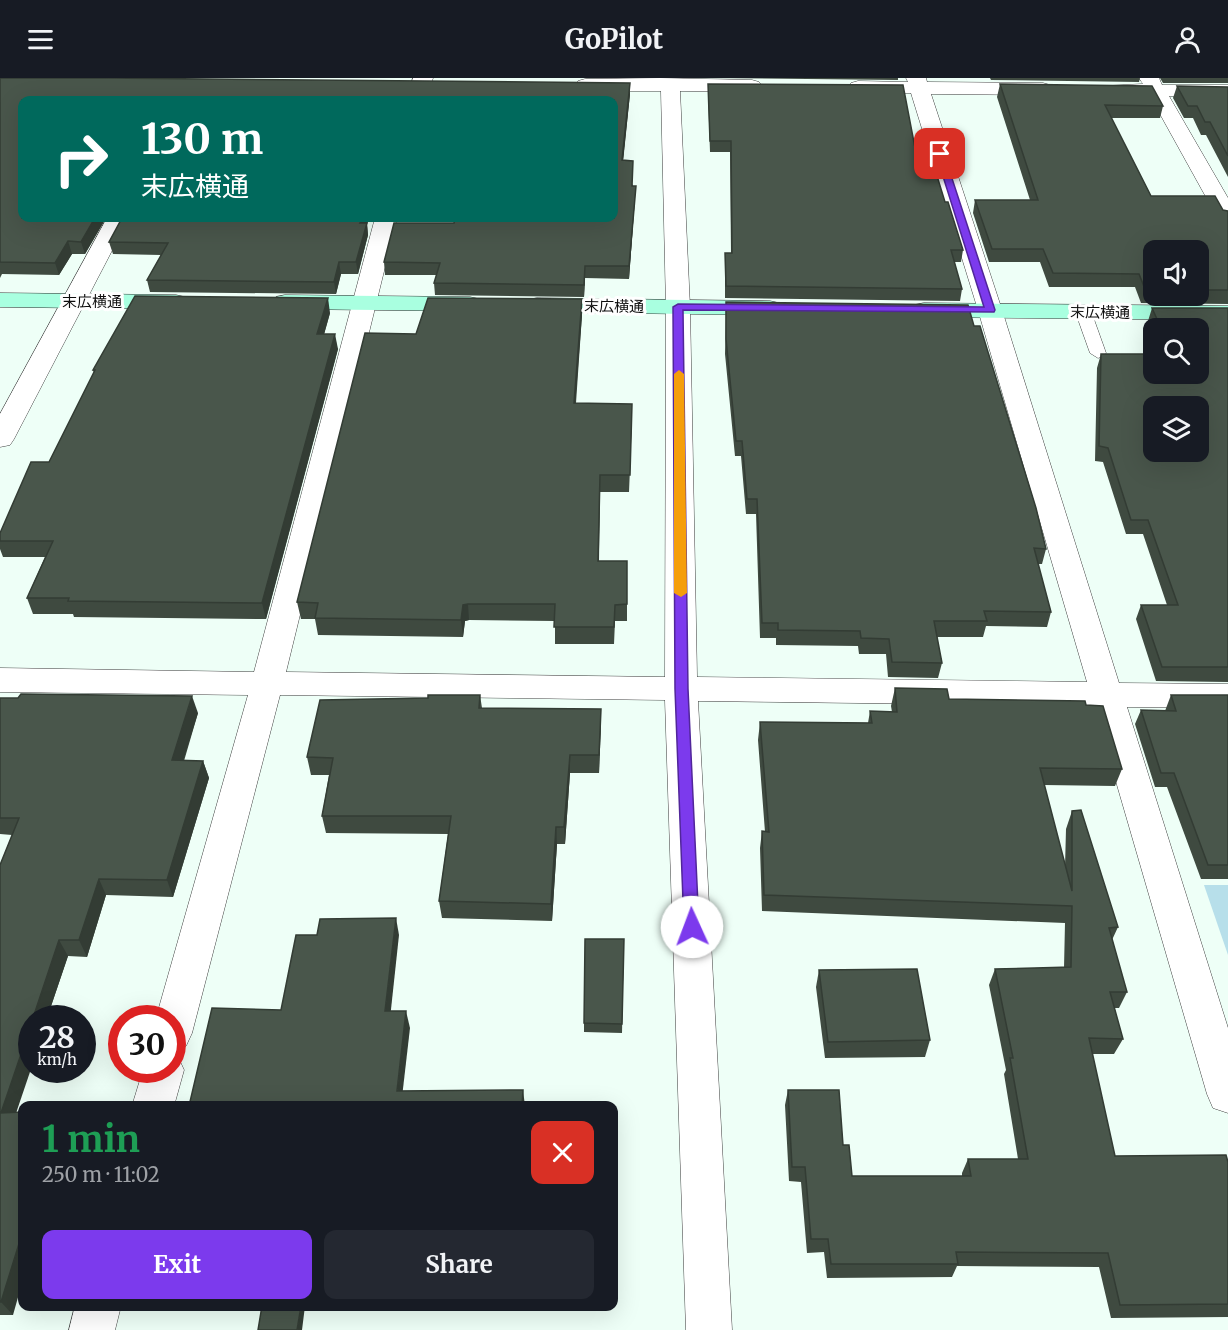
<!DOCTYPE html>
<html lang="en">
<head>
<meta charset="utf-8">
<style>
  :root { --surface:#171b24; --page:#242831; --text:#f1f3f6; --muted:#9ea1a6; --accent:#7c3aed }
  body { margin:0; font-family:Merriweather,"Noto Sans JP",serif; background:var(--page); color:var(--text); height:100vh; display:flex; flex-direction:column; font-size:22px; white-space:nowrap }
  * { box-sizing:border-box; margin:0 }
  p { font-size:20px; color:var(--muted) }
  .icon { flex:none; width:33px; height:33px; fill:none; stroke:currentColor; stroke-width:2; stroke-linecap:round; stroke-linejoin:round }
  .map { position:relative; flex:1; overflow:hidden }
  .side { position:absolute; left:18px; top:1023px; width:600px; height:210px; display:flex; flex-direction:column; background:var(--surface); border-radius:12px; box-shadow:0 6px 24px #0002 }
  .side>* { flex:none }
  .banner { position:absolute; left:18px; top:18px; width:600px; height:126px; border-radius:12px; box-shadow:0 6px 24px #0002; background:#00695c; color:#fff; overflow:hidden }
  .buttons { position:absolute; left:1143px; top:162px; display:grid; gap:12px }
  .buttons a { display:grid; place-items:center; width:66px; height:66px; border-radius:12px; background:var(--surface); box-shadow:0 6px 24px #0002; font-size:30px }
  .speed { position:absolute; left:18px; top:927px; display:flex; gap:12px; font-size:30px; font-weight:700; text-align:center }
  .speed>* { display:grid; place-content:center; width:78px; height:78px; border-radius:50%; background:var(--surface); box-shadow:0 6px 24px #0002; line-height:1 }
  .speed small { font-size:15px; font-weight:400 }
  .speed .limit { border:9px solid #d22; background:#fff; color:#111 }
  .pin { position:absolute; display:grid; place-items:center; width:51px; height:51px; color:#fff; margin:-26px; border-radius:12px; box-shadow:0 3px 9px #0006 }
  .me { position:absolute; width:66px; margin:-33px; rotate:358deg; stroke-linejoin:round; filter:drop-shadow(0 0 4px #0008) }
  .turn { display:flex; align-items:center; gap:21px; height:126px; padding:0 24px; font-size:27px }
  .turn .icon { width:78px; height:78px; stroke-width:2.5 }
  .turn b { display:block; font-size:42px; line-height:51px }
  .round { display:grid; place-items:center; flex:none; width:63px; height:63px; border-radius:12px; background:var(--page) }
  .overview { display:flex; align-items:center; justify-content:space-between; height:102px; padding:0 24px }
  h1 { font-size:36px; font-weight:700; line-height:45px; color:#1e9e55 }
  .action { display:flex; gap:12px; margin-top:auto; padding:12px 24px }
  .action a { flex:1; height:69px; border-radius:12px; background:var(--accent); color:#fff; font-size:24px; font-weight:700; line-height:69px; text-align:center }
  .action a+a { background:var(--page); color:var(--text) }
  header { display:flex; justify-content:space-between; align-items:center; height:78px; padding:0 24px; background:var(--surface); font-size:27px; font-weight:700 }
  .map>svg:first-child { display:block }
  .green { fill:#b7dfea }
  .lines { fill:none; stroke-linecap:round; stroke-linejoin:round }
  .lane-casing { stroke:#404040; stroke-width:1 }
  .street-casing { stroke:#404040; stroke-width:1 }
  .secondary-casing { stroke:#2f2f2f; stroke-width:1 }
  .lane { fill:#fff; fill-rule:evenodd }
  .street { fill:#fff; fill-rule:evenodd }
  .secondary { fill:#a9ffe0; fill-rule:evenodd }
  .wall { fill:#3f4a40; fill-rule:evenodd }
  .shaded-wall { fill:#333c34 }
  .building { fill:#49564b; stroke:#333c34; stroke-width:1.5; fill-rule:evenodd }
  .route { fill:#7c3aed; stroke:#51269a; stroke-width:1.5 }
  .slow { fill:#f59e0b }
  .labels { text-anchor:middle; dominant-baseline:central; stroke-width:6; stroke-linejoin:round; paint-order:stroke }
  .far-street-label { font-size:15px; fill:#0d0d0d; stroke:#fff }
</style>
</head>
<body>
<header><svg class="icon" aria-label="menu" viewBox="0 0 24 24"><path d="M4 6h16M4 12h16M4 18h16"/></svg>GoPilot<svg class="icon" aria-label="person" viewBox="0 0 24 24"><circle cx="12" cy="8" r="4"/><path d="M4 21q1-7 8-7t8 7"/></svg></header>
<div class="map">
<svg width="1228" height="1252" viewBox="0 0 1228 1252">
  <rect width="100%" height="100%" fill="#eefff7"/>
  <polygon class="green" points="1204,807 1228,807 1228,877"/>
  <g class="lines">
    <g class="lane-casing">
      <polygon id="lane" points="1083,228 1091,233 1106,275 1104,278 1098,280 1090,275 1075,233"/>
    </g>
    <g class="street-casing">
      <g id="street">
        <polygon points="413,0 433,0 426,22 407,22"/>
        <polygon points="660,0 752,2 759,4 762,8 759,12 752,14 680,13 690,229 697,599 1087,604 978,232 911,15 858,15 851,13 848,9 851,5 858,3 908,4 906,0 926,0 927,4 1043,5 1050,7 1053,11 1050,15 1043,17 931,16 1002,232 1119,605 1228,606 1228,630 1127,629 1228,950 1228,1035 1213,1030 1207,1016 1094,628 698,623 732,1252 686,1252 665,622 280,617 192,955 186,968 172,973 172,940 156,940 248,617 0,614 0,590 254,594 375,140 397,140 286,594 665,599 666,229 661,13 585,13 578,11 575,7 578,3 585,1"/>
        <polygon points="1139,0 1159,0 1162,7 1228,7 1228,19 1169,18 1228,120 1228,146 1220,144 1217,139 1150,18 1103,16 1100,12 1103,8 1143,6"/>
        <polygon points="107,140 129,140 14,361 10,367 0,369 0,336"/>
        <polygon points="172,977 178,979 184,992 174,1028 132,1028 143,992 172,992"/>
        <polygon points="75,1228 121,1228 115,1252 69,1252"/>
      </g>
    </g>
    <g class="secondary-casing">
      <g id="secondary">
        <polygon points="0,215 176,217 185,219 188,224 185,229 176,231 0,229"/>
        <polygon points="285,217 470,219 479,221 482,226 479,231 470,233 285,231 276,229 273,224 276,219"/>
        <polygon points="537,220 770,223 779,225 782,230 779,235 770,237 537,234 528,232 525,227 528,222"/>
        <polygon points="924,225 1228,228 1228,242 924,239 915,237 912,232 915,227"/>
      </g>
    </g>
    <use href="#lane" class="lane"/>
    <use href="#street" class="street"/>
    <use href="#secondary" class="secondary"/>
  </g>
  <g class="wall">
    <polygon points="0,0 630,16 623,82 633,108 635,120 629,201 585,200 584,219 435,217 434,205 437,197 385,197 384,184 454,145 614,22 22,22 106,140 85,176 72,176 59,197 2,196 0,200"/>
    <polygon points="709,0 898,0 898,2"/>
    <polygon points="990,0 1140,0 1139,4 991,2"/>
    <polygon points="1160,0 1228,0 1228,5 1163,5"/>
    <polygon points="708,6 916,75 945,124 963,172 961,184 954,184 962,211 960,223 725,220 725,175 731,175 730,74 710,74 708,16"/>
    <path d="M1000,6L1163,28L1160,40H1111L1151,118L1228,133V226L1141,225L1135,209H1049L1040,184H989L973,135L975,122H1030L997,19ZM1154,172H1198V218H1154Z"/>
    <polygon points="1177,8 1228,9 1228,99 1206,57 1201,57 1193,40 1184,40 1173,20"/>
    <polygon points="122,140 369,140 367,146 368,157 358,196 341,196 336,216 150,214 147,202 161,177 113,176 109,164"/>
    <polygon points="726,224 974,248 1046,471 1042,486 1038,486 1051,534 1047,549 986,548 983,559 937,559 942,585 938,600 888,599 886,576 859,576 858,568 776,567 776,560 760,560 756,436 746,436 741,378 735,378 725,276"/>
    <polygon points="1152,230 1228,230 1228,604 1156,603 1136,541 1141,527 1167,527 1143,456 1126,456 1103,384 1095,383 1097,290 1101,276 1154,296 1198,250 1154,250 1154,257 1148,243"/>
    <polygon points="330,235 324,256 338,271 266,541 74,539 73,536 33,536 27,520 45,479 3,479 0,471 0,455 49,384 94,295 93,292"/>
    <polygon points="582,237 576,325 632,342 629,414 600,414 599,483 627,483 627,543 615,543 614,566 555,566 555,543 469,542 465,543 463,559 318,557 315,541 301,541 297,524 416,256"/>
    <polygon points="895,610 949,621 1086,627 1122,691 1115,708 1044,707 1065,789 1066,751 1072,733 1118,849 1112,862 1127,914 1119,930 1114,930 1123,961 1114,976 1092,976 1115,1078 1228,1084 1228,1239 1111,1240 1099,1189 957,1188 952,1199 827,1200 824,1174 807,1175 801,1104 789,1103 785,1027 788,1012 843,1067 852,1098 962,1098 962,1095 968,1081 1018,1081 1004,996 1006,992 989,907 995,891 1064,890 1065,845 762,833 760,770 762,753 765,754 758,662 760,644 868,645 870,633 892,634 891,628"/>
    <polygon points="480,617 482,630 601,631 599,695 570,695 565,766 557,766 552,843 442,840 439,823 448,756 326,755 322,738 329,697 311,697 307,679 428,620"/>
    <polygon points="1171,617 1228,617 1228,801 1201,801 1167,709 1155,709 1135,646 1141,632 1165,633"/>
    <polygon points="0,620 198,635 184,683 203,683 209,700 173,819 106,817 87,879 68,878 47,940 32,940 16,1034 13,1237 0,1237 0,787 12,757 0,756"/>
    <polygon points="624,861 622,955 584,954 584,945"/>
    <polygon points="819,892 930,962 925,979 825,980 816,909"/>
  </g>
  <g class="shaded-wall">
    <polygon points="630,5 630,16 622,94 622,82"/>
    <polygon points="636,108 635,120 629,201 629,188"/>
    <polygon points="95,140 106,140 85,176 81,164"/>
    <polygon points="363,140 369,140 367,146 368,157 358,196 356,184 360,145"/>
    <polygon points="68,163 72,176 59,197 55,185"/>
    <polygon points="339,184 341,196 336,216 334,204"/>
    <polygon points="585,188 585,200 584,219 584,207"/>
    <polygon points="328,220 330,235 320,271 317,256"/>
    <polygon points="582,221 582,237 574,342 574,325"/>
    <polygon points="335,256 338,271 266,541 262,525"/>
    <polygon points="600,397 600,414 598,499 598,483"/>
    <polygon points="468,526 469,542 465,543 463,559 461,542 463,527"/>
    <polygon points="192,618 198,635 178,699 172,682"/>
    <polygon points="601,631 601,648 599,695 599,677"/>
    <polygon points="570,677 570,695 565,766 564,749"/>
    <polygon points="203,683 209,700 173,819 167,802"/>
    <polygon points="556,749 557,766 552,843 551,826"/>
    <polygon points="99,801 106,817 87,879 79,862"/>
    <polygon points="396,840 399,857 389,950 385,933"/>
    <polygon points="59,862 68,878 47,940 33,940"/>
    <polygon points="406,933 410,950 401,1028 397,1013"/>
    <polygon points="32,944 32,988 11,1050 1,1035"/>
    <polygon points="523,1012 525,1028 522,1028"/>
    <polygon points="22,1156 22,1205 13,1237 1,1224"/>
    <polygon points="301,1228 305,1228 302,1252 297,1252"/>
  </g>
  <g class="building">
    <polygon points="0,0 103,0 630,5 622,82 633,83 632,108 636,108 629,188 585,188 584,207 434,205 440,185 384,184 394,145 454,145 455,140 614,140 614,22 22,22 22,140 95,140 81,164 68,163 55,185 0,184"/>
    <polygon points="708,6 903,7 916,75 930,75 945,124 948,124 963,172 951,172 962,211 726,208 725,175 732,175 731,63 710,63"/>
    <polygon points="1000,6 1152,8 1163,28 1105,27 1151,118 1215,118 1223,132 1228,133 1228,212 1198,212 1198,172 1154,172 1154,211 1145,211 1139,196 1053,195 1043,171 992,171 975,122 1038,122"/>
    <polygon points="1177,8 1228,9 1228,78 1210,44 1205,44 1197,28 1188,28"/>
    <polygon points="122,140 363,140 360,145 367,145 356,184 339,184 334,204 147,202 168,165 109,164"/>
    <polygon points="135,218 328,220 317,256 335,256 262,525 68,523 69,520 27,520 53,463 0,463 0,455 31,384 49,384 95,292 93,292"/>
    <polygon points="428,220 582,221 574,325 632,326 630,397 600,397 598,483 627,483 627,526 615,527 614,549 554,549 555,526 468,526 463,527 461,542 315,540 318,525 297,524 365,255 416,256"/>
    <polygon points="726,224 968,227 974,248 980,248 1036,430 1046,471 1034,470 1051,534 984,533 987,543 934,543 942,585 892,584 889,561 861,560 860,553 778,552 778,545 762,545 757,421 747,421 742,363 736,363 726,261"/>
    <path d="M1152,230H1228V589H1162L1141,527H1178L1148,442H1131L1108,370L1099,368L1101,276H1154V296H1198V250H1161ZM1154,328H1198V374H1154Z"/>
    <polygon points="895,610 947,611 949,621 1085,623 1086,627 1103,628 1122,691 1040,690 1072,813 1072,733 1081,732 1118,849 1109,850 1127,914 1110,914 1123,961 1089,960 1115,1078 1226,1077 1228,1084 1228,1226 1120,1227 1108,1175 956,1174 958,1186 831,1186 828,1161 811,1161 805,1089 792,1089 788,1012 839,1012 843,1067 849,1067 852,1098 971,1098 968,1081 1028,1081 1010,980 1013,980 995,891 1071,889 1072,828 764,817 762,753 769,754 760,644 872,645 870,633 897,634"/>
    <polygon points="21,616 192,618 172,682 203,683 167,802 99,801 79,862 59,862 33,940 32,940 32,944 1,1035 22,1034 22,1156 1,1224 0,1224 0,787 19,740 0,740 0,620 18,620"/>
    <polygon points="428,617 480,617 479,630 601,631 599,677 570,677 564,749 556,749 551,826 439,823 451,738 322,738 333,680 307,679 320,622 428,620"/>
    <polygon points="1171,617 1228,617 1228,787 1208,787 1174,695 1161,695 1141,632 1176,633"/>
    <polygon points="396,840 385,933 406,933 397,1013 523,1012 522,1028 189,1028 212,930 281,932 296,857 317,857 320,841"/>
    <polygon points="585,861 624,861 622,946 584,945"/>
    <polygon points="917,891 930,962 828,964 819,892"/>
    <polygon points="262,1228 301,1228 297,1252 258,1252"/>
  </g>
  <polygon class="route" points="940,73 944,76 995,232 994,234 683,232 688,611 699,849 697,853 692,855 686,853 684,849 675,611 673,229 678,226 984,229 936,76"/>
  <polygon class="slow" points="679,292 684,296 687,515 681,519 674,515 674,296"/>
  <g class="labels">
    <g class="far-street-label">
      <text x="92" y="223">末広横通</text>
      <text transform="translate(614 228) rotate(1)">末広横通</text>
      <text transform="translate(1100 234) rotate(1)">末広横通</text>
    </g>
  </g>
</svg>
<div class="buttons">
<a><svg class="icon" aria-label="sound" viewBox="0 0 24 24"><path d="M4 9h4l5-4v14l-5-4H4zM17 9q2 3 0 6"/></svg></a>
<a><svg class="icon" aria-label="search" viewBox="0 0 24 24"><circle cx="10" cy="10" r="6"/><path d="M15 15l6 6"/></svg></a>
<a><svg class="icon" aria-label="layers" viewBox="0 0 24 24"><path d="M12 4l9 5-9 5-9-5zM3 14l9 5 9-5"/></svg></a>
</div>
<div class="speed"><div>28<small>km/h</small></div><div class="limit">30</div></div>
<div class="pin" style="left:940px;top:76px;background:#d93025"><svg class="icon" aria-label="arrive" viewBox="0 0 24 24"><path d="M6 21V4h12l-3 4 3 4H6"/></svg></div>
<svg class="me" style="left:692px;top:849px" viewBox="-20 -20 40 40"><circle r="19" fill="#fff"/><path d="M0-13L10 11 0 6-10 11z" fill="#7c3aed"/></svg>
<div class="banner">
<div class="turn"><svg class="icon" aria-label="right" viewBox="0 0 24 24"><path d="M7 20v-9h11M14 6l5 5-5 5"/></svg><div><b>130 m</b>末広横通</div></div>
</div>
<section class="side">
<div class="overview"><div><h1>1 min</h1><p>250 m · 11:02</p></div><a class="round" style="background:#d93025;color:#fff"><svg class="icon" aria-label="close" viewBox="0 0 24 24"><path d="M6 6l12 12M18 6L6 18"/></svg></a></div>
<div class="action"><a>Exit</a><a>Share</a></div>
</section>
</div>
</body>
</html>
